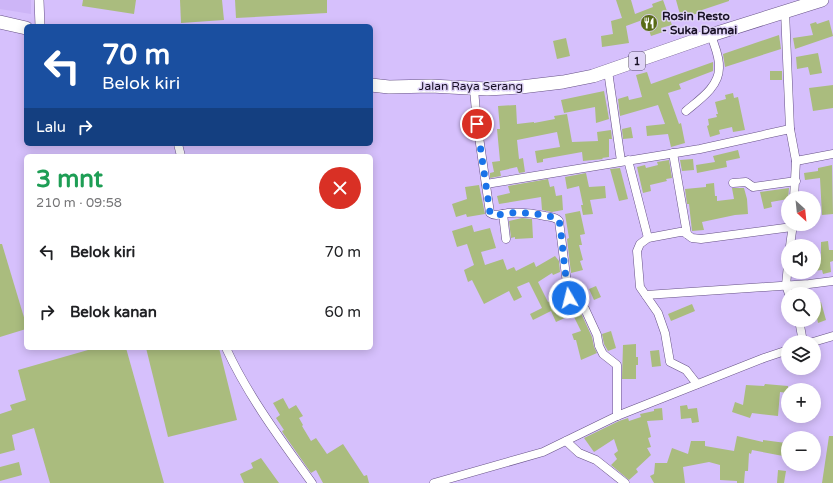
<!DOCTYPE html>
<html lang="id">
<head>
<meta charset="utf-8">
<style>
  :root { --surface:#fff; --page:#f2f2f2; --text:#202124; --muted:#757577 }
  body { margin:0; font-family:"Varela Round",sans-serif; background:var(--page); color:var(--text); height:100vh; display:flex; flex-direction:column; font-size:15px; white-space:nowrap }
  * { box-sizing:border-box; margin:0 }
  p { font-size:13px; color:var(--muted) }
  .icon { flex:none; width:22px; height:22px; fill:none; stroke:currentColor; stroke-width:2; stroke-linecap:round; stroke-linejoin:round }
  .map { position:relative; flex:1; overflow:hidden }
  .panel { position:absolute; left:24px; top:154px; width:349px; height:196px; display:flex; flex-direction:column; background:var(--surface); border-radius:6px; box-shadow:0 2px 10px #0003 }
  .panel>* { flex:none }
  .banner { position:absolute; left:24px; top:24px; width:349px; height:122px; border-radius:6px; box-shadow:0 2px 10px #0003; background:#1a4fa0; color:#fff; overflow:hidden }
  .needle { width:26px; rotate:153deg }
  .fabs { position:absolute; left:781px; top:191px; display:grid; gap:8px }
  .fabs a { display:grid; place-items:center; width:40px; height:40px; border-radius:50%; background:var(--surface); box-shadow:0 2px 10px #0003; font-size:20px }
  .pin { position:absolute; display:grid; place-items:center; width:34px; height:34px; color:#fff; margin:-17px; border:2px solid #fff; border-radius:50%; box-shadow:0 1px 4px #0007 }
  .me { position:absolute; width:44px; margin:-22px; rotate:352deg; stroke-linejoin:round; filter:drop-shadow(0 0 3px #0008) }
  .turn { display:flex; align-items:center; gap:14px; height:84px; padding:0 12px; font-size:18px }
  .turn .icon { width:52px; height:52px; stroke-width:2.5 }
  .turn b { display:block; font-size:28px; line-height:34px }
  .then { display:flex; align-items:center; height:38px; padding:0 12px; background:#0003; gap:8px; font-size:15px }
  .round { display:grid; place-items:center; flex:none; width:42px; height:42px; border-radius:21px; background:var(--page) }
  .head { display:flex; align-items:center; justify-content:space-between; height:68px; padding:0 12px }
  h1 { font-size:24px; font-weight:700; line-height:30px; color:#1e9e55 }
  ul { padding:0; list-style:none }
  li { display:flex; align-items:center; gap:12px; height:60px; padding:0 12px }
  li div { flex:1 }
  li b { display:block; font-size:15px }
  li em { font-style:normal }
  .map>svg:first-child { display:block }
  .built { fill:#cdb5f7 }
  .building { fill:#aabc7e }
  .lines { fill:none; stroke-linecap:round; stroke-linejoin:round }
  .minor-casing { stroke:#665186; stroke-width:9 }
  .tertiary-casing { stroke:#665186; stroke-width:10 }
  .trunk-casing { stroke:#665186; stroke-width:14 }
  .minor { stroke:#fff; stroke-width:8 }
  .tertiary { stroke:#fff; stroke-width:9 }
  .trunk { stroke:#fff; stroke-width:13 }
  .route { stroke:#1a73e8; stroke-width:7; stroke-dasharray:0 12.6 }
  .labels { text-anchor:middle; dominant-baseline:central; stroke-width:3; stroke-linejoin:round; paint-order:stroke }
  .shield { fill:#dfd3f7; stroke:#544b65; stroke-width:1 }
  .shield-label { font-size:11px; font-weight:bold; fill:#191126 }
  .poi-label { font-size:12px; font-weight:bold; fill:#191126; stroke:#dfd3f7; text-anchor:start }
  .street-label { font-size:12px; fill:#191126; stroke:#dfd3f7 }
</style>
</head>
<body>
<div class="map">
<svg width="833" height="483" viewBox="0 0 833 483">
  <rect width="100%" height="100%" fill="#d6c0fc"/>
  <polygon class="built" points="0,0 31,0 31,14 0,9"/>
  <g class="building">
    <polygon points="83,0 136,0 134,14 82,6"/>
    <polygon points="180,0 222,0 224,20 181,23"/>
    <polygon points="235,0 327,0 327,13 236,18"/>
    <polygon points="616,0 631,0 635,14 653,7 652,4 663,0 672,25 661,28 663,32 651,36 645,19 626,26 629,43 602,47 601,36 613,34 611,21 622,18"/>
    <polygon points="676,0 729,0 729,1 702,10 703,12 681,18"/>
    <polygon points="829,20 833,36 795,49 793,38 813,35 810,24 816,22 817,24"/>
    <polygon points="779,35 781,49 725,67 723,54"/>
    <polygon points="566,38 570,56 557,59 553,41"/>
    <polygon points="818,53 822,73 810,75 808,67 797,69 796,57"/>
    <polygon points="713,62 713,71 679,84 681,89 668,93 679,124 681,123 685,143 671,147 668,134 647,136 646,126 665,124 658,105 620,116 618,99 628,96 629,100 642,97 636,75 647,72 651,84"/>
    <rect x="770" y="71" width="12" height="9"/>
    <polygon points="833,85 833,108 813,111 809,88"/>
    <polygon points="604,91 609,119 596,123 595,107 564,113 561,100"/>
    <polygon points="733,93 734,98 738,97 745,130 733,132 732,127 719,130 720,134 710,137 707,126 709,125 708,119 717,117 716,114 718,114 715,102 726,99 725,95"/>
    <polygon points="516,105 517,124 534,122 534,123 555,119 554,116 567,114 572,142 598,141 597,132 611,130 612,139 609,139 609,157 602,158 603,159 583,161 582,152 543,159 543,162 537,163 535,151 560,147 557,132 517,140 519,159 523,158 525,172 519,173 517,167 500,171 501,176 490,178 490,173 494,172 492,162 500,161 497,129 500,129 498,106"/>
    <polygon points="631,127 633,138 623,139 622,129"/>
    <polygon points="738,150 740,158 726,161 727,167 697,173 696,165 715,162 713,156"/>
    <polygon points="693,159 694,170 682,171 680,160"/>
    <polygon points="669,160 672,178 666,179 667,181 650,185 651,191 643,193 637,167 645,165 646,168 658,165 657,162"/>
    <polygon points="832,165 833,214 822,215 820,178 805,180 804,173 818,171 818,168"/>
    <polygon points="620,168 628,199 619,201 610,169"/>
    <polygon points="586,173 589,187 605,186 606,198 590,200 593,214 583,215 581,205 583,205 579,186 567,189 565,177"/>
    <polygon points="548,179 550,187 554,186 556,196 562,195 563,210 552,212 542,210 541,197 499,204 497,196 510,193 508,186"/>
    <polygon points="714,183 715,196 717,196 717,201 734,199 732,188 744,188 747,199 748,214 735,215 702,222 704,230 692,231 689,204 687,204 685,189 706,187 706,184"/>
    <polygon points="479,185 485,214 467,217 466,214 456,217 452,204 467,199 465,187"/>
    <polygon points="789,188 788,199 771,202 772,207 764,209 760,192"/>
    <polygon points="580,211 585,234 580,235 582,245 579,245 583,260 580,261 583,270 571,273 567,239 569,238 565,214"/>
    <polygon points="522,218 532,219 533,238 515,239 515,237 511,238 509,221"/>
    <polygon points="472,225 474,232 490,228 496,248 481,252 485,265 503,259 507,270 514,267 516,271 534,262 536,267 555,256 559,261 560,272 553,275 552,273 538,282 548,302 554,299 562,312 565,310 569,316 556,322 551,311 533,320 530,314 542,308 529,282 517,287 522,297 514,301 509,291 484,304 472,280 468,282 464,270 474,265 467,244 457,247 452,231"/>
    <polygon points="828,241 829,250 833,250 833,261 830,262 831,272 823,274 822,270 814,271 814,260 821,259 821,242"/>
    <polygon points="0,244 2,244 26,324 26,329 0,337"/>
    <polygon points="596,286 601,297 594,300 589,289"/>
    <polygon points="821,302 826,320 818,323 817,318 814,319 814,304"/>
    <polygon points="692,304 695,311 671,321 668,314"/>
    <polygon points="572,313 581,313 592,337 594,347 597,353 581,360 576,340 574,340 572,334 581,331"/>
    <polygon points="611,331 616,348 608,351 604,344 602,334"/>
    <polygon points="636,344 636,357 638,357 638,365 636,365 636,379 622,379 623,345"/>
    <polygon points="95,348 126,348 164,483 50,483 34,428 12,435 15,450 0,454 0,414 12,410 10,405 26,400 18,370"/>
    <polygon points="146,348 219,348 237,420 168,437"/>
    <polygon points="659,350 661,366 652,367 650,351"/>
    <polygon points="765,384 788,386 788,393 780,392 778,416 752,413 750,418 732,412 735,402 743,405 746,385 764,386"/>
    <polygon points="283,398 289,409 296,405 303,416 299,418 303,425 302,426 311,441 316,438 327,454 343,444 364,476 367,475 369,483 323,483 316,470 311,473 283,433 282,431 284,430 276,418 280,415 273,403"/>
    <polygon points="687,405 688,409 697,408 699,422 692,423 691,418 681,419 680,406"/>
    <polygon points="662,408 663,420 647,421 651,437 648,438 651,447 647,448 651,455 636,469 638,472 629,480 611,465 617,459 614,454 618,451 614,439 594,452 584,438 619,421 628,418 629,421 641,417 640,414 654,411 654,409"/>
    <polygon points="737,436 763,442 763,440 786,443 783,456 752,450 751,454 749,453 748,471 745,471 744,483 737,483 737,481 720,480 720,465 709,462 683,467 685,483 654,483 650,476 654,474 655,463 667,463 672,448 688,454 691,441 705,441 705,446 734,451"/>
    <polygon points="829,436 833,436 833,483 822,483"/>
    <polygon points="261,458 279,483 244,483 240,474 253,468 251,463"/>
    <polygon points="19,462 22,475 0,481 0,467"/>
    <polygon points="778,470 786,471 784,483 777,483"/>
  </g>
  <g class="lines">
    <g class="minor-casing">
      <g id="minor">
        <polyline points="785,11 790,129 796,161 794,198"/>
        <polyline points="608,71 621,161"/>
        <path d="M474,89L477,123L490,213C495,217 501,214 508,213C520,212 532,213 545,216C550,217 556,217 559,221L570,307H582L585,309L597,335L599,346L603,354L617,365V416"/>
        <path d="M686,111C699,100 719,87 719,68C720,57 714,45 711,35"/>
        <polyline points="178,144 181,156"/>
        <polyline points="673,153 687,234"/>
        <polyline points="628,160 648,238"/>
        <polyline points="796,161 833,154"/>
        <polyline points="733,183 746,182 753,187 796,181"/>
        <polyline points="486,184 700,149 790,129"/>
        <polyline points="503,214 506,239"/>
        <polyline points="790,246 793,224"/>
        <polyline points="788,265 786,285 789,294"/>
        <polyline points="646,295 809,284 833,281"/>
        <polyline points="799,320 803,342"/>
        <polyline points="813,342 833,336"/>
        <path d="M226,348C248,396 281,440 312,483"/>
        <polyline points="697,384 686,370 670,362 665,333 658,313 640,287 637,251 640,244 648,238 680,232 684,232 692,238 701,239 792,227"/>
        <polyline points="566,441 579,453 596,460 625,483"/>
        <polyline points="434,483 543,452 617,416 764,358 788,350"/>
      </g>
    </g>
    <g class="tertiary-casing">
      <polyline id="tertiary" points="39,0 40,26"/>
    </g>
    <g class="trunk-casing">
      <g id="trunk">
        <polyline points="0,22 26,28"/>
        <polyline points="371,85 389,87 431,86 487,89 521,87 563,82 593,76 711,35 822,0"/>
      </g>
    </g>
    <use href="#minor" class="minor"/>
    <use href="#tertiary" class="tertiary"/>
    <use href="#trunk" class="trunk"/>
  </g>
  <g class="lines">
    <path class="route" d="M477,124L490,213C495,217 501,214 508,213C524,212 541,214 557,218L560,224L565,270L569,298"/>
  </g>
  <defs>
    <g id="restaurant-disc" transform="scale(0.9)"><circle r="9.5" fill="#596b17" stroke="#dfd3f7"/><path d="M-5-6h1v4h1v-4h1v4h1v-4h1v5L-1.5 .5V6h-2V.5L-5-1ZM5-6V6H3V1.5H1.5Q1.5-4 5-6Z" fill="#fff"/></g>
  </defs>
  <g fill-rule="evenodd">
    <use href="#restaurant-disc" x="649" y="23"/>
  </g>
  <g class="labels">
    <rect class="shield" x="629" y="52" width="16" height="18" rx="3"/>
    <g class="shield-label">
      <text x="637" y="61">1</text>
    </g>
    <g class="poi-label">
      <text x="662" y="16">Rosin Resto<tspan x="662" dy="14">- Suka Damai</tspan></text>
    </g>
    <g class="street-label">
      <text x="471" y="86">Jalan Raya Serang</text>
    </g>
  </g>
</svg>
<div class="fabs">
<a><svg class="needle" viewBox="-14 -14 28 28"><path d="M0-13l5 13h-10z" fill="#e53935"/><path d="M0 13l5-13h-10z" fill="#757577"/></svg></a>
<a><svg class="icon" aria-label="sound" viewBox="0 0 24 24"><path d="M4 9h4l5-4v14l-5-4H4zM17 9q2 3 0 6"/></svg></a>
<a><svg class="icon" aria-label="search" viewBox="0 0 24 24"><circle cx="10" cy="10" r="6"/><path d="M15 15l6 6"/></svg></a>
<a><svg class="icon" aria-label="layers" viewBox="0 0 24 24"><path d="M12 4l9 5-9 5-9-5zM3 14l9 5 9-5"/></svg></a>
<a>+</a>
<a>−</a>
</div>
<div class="pin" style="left:477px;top:124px;background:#d93025"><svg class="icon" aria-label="arrive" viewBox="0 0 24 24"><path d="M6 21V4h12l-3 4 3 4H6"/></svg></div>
<svg class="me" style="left:569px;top:298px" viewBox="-20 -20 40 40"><circle r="17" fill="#1a73e8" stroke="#fff" stroke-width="3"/><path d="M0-11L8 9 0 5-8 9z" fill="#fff"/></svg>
<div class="banner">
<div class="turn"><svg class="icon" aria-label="left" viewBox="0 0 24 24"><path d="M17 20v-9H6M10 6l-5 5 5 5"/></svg><div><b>70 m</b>Belok kiri</div></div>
<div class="then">Lalu<svg class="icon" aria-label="right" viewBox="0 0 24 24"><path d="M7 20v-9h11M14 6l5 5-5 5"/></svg></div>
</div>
<section class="panel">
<div class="head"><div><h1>3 mnt</h1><p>210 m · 09:58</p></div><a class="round" style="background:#d93025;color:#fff"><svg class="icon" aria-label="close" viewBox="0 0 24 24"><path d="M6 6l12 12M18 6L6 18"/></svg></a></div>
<ul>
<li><svg class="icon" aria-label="left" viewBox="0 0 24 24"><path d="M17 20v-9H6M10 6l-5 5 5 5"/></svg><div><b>Belok kiri</b></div><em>70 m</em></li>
<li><svg class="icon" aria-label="right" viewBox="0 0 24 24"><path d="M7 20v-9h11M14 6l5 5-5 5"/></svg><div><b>Belok kanan</b></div><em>60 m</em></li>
</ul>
</section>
</div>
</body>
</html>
